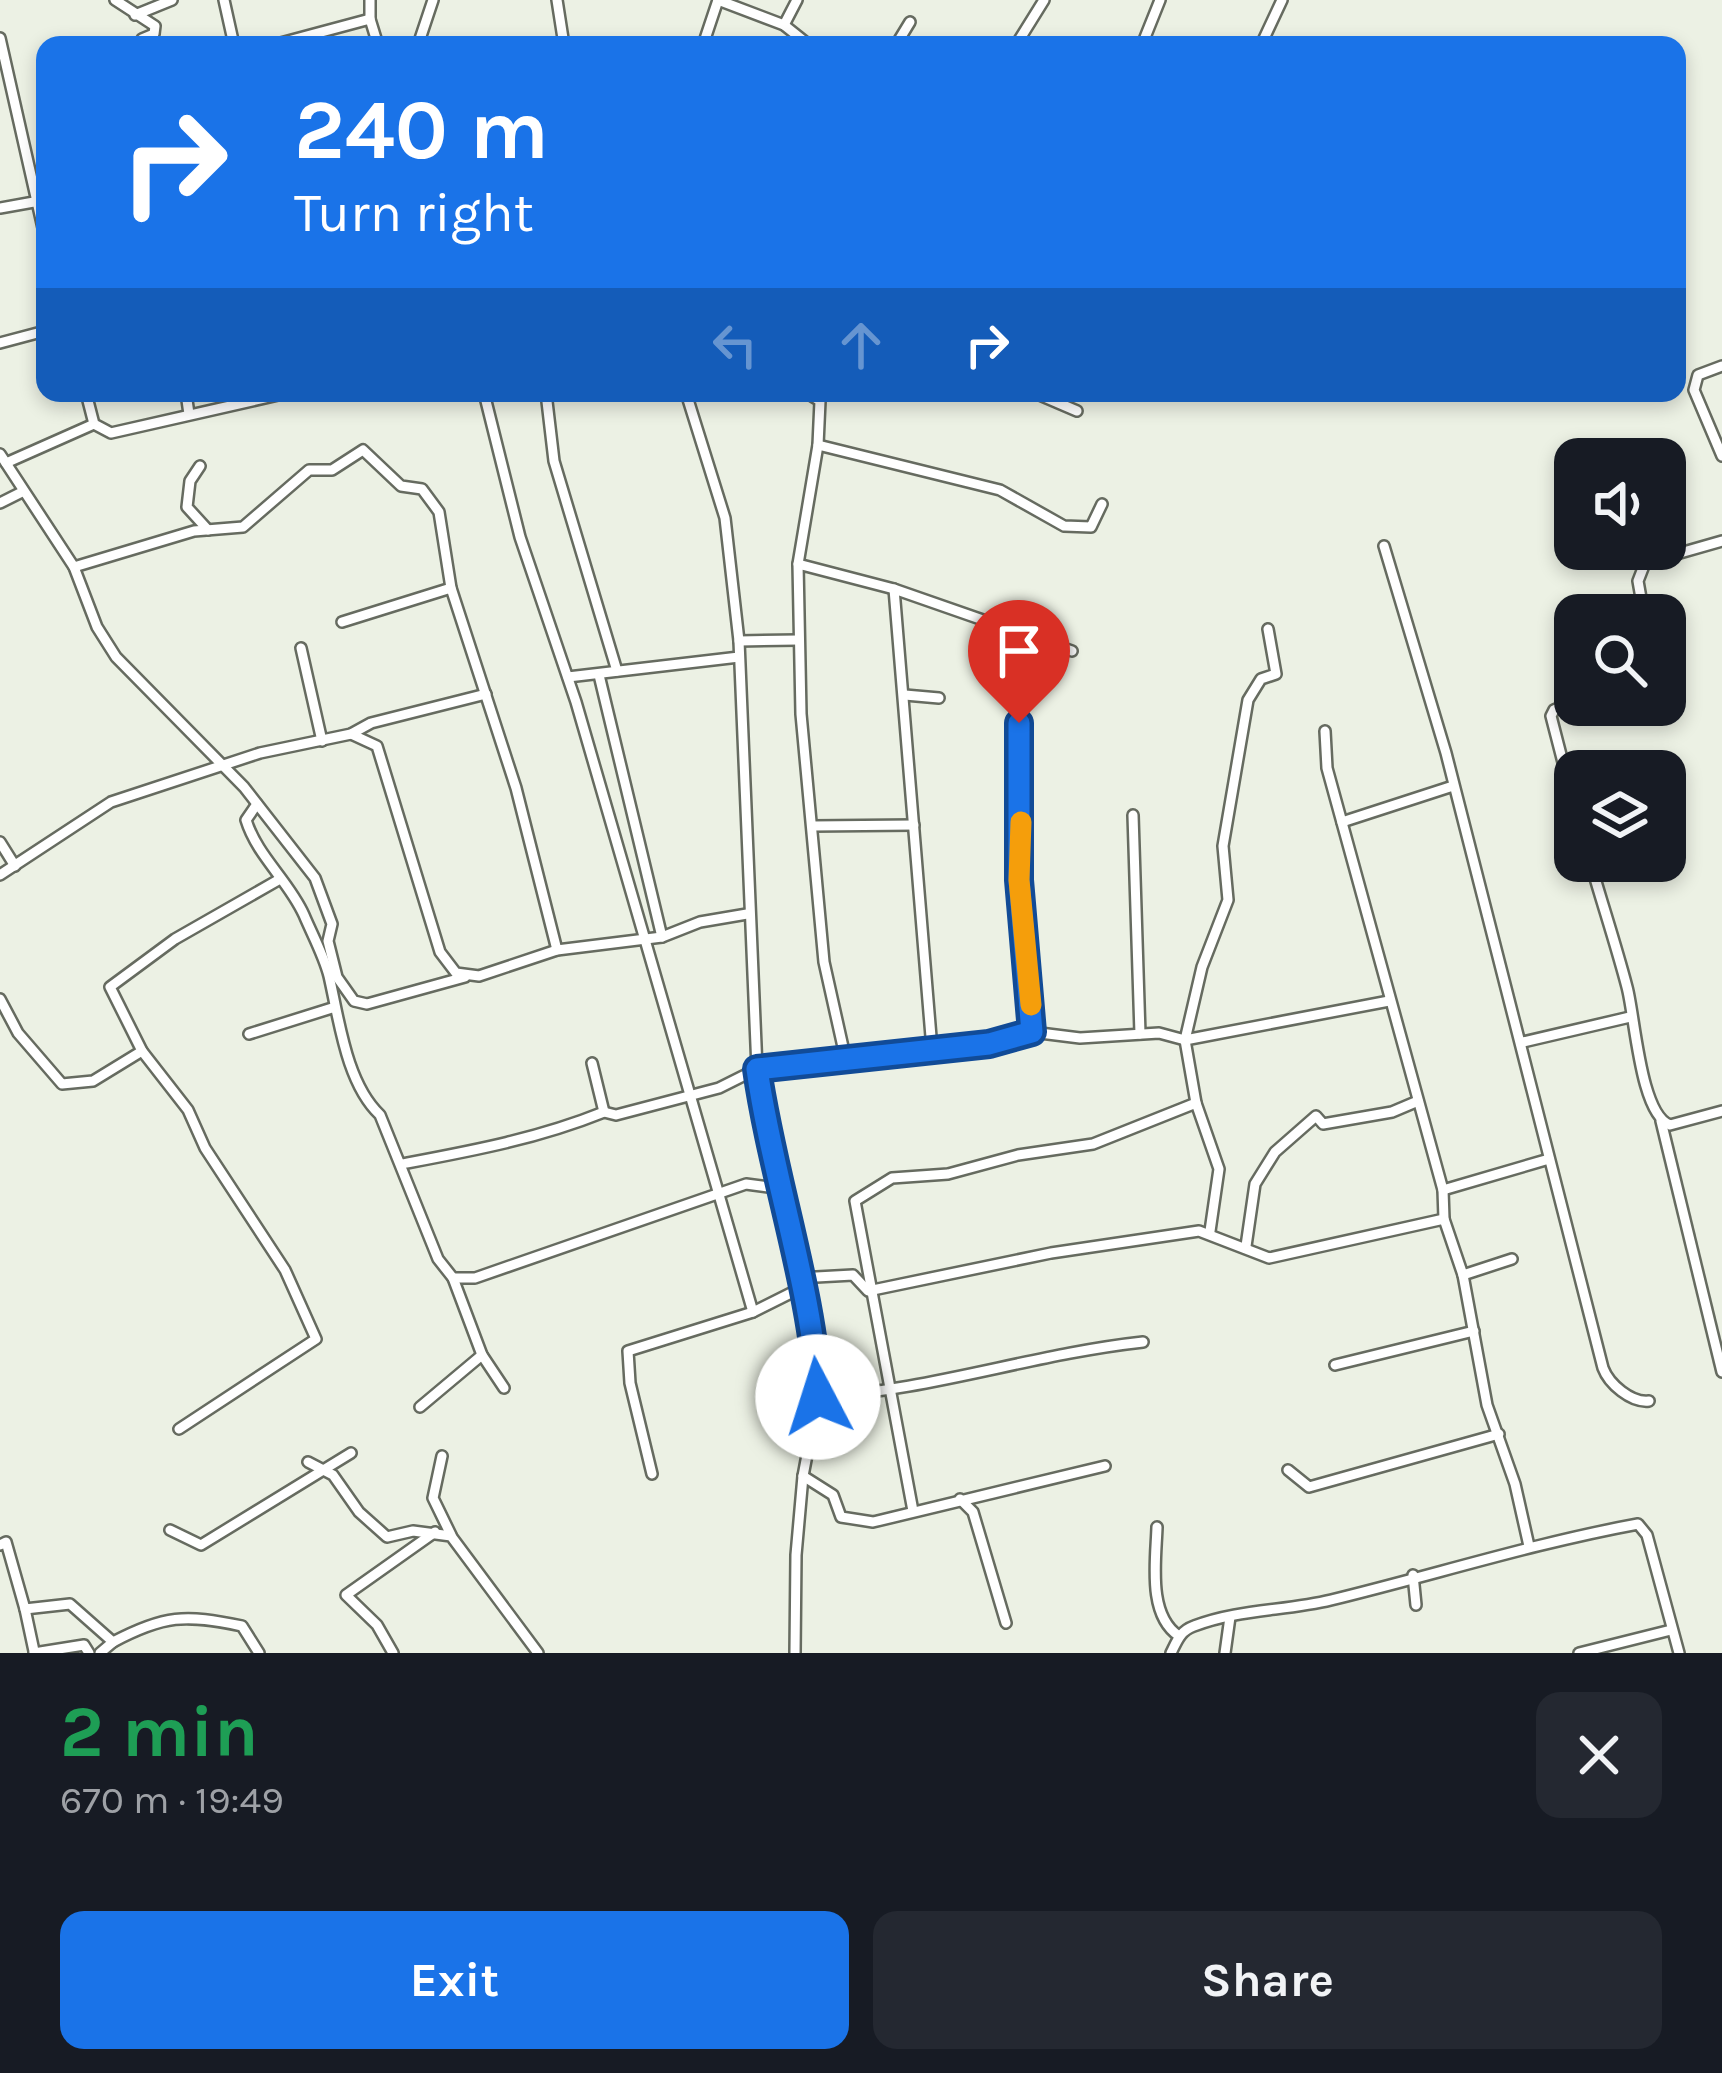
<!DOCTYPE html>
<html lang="en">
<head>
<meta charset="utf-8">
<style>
  :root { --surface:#171b24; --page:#242831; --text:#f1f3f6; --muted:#9ea1a6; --accent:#1a73e8 }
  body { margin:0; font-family:Karla,sans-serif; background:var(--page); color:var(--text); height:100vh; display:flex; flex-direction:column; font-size:45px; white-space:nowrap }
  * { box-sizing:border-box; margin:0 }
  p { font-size:39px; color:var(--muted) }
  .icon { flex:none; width:66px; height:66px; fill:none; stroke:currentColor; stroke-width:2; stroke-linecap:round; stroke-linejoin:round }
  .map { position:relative; height:1653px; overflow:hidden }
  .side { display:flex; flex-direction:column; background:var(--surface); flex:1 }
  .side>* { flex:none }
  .hud { position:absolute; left:36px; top:36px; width:1650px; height:366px; border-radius:24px; box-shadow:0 6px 18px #0003; background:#1a73e8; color:#fff; overflow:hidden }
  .tools { position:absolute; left:1554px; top:438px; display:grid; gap:24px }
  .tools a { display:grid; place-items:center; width:132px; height:132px; border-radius:24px; background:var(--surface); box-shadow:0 6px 18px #0003; font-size:60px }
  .pin { position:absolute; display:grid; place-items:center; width:102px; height:102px; color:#fff; margin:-123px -51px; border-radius:50% 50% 50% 0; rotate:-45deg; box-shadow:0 0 12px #0007 }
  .pin .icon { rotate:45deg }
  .me { position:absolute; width:132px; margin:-66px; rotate:355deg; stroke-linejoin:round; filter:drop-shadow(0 0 9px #0008) }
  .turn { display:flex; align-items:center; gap:42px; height:252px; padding:0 60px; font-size:54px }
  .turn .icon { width:156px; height:156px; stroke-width:2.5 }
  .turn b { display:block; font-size:84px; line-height:102px }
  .lanes { display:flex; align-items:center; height:114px; padding:0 60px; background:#0003; justify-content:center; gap:60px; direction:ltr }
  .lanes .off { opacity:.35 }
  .round { display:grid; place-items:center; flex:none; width:126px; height:126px; border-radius:24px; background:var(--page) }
  .headline { display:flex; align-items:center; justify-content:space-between; height:204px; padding:0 60px }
  h1 { font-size:72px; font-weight:700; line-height:90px; color:#1e9e55 }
  .action { display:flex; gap:24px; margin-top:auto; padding:24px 60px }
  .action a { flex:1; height:138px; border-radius:24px; background:var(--accent); color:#fff; font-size:48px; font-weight:700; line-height:138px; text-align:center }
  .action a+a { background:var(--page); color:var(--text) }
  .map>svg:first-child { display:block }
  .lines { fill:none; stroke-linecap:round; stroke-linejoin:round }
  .minor-casing { stroke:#666b60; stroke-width:14 }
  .minor { stroke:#fff; stroke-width:9 }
  .route-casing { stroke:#114b97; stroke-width:30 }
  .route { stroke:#1a73e8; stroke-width:21 }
  .slow { stroke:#f59e0b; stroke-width:21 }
</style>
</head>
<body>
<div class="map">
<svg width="1722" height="1653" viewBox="0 0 1722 1653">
  <rect width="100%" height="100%" fill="#ecf1e4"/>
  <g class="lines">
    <g class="minor-casing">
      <g id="minor">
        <polyline points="115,0 155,26 154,34 142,39 145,45"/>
        <polyline points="224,0 234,45"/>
        <polyline points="370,0 370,19"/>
        <polyline points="557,0 564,45"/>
        <polyline points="718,0 784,25 809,45"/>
        <polyline points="135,15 172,0"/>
        <polyline points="784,25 797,0"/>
        <polyline points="0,38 45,237"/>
        <polyline points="273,45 370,19 378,45"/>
        <polyline points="418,45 433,0"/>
        <polyline points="703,45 718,0"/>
        <polyline points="896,45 910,22"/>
        <polyline points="1016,45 1044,0"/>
        <polyline points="1142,45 1160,0"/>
        <polyline points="1261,45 1282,0"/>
        <polyline points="0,208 45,200"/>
        <polyline points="0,343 45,331"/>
        <polyline points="1722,366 1698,375 1694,390 1722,456"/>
        <polyline points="86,393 94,424 111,433 287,393"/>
        <polyline points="186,393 189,414"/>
        <polyline points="484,393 520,537 576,702 753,1312"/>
        <polyline points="546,393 554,461 617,671"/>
        <polyline points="686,393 725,518 739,641 757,1069 776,1188 816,1347 818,1397 803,1476 796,1555 795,1653"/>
        <polyline points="1035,393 1077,411"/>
        <polyline points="818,445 1000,490 1064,526 1091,527 1102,504"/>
        <polyline points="0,454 74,567 97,627 116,657 244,787 315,878 332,924 328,941 337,977 354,1001 367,1004 465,977"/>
        <polyline points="6,463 94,424"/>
        <polyline points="200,466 190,481 187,507 208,530"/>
        <polyline points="0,503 22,492"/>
        <path d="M1384,546L1446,753L1603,1368C1609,1384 1631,1403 1649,1401"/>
        <polyline points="798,564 818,445 820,401 807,393"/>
        <polyline points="74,567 194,531 243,527 309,470 332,470 363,450 401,486 422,489 439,512 451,588 516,788 557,950"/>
        <polyline points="894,589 932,1049"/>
        <polyline points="1644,615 1638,581 1645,563 1722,541"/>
        <polyline points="342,622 451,588"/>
        <polyline points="1016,633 1019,879 1032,1032"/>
        <polyline points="739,641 798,640"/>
        <polyline points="301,648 322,741"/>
        <polyline points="599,675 662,937"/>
        <polyline points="568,677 739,657"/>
        <polyline points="905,695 939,698"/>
        <polyline points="1575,701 1554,710 1551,716 1575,809"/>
        <polyline points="1325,731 1327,768 1443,1190 1444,1219 1463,1275 1487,1405 1515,1484 1529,1546"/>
        <polyline points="351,734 377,746 440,952 456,973 479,976 557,950 662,937 700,922 747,914"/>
        <path d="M257,804L246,820C257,856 289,881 304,915C312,934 324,956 329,976C339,1019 346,1083 380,1115L438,1259L453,1278L482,1355L504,1388"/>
        <polyline points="1133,815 1140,1034"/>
        <polyline points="1342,822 1453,786"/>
        <polyline points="813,826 914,825"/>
        <polyline points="0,842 15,866"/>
        <path d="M1590,861C1602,903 1616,945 1627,987C1635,1016 1640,1114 1670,1125L1722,1111"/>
        <polyline points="0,875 111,802 260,753 351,734 371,723 486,694"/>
        <polyline points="0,999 18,1033 62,1084 93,1081 142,1051"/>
        <polyline points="249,1034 332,1008"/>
        <polyline points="1523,1042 1630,1017"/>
        <polyline points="845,1056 824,962 801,714 798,564 894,589 1072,651"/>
        <polyline points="592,1063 604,1112"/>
        <polyline points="1661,1121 1722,1372"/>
        <path d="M402,1164C471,1151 537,1139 604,1112L616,1115L719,1088L757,1069L845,1056L989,1044L1032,1032L1080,1038L1159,1033L1185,1040L1389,1001"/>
        <polyline points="1443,1190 1549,1159"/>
        <polyline points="1210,1231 1219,1169 1196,1103 1185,1040 1202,967 1228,900 1223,846 1248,700 1261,679 1276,674 1268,629"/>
        <polyline points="1246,1246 1255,1184 1275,1152 1316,1116 1323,1124 1392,1112 1418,1101"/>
        <polyline points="1463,1275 1512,1259"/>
        <polyline points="453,1278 475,1278 746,1184 776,1188"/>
        <polyline points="798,1278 853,1275 868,1291 1051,1253 1199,1231 1269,1258 1444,1219"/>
        <polyline points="1335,1365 1474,1331"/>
        <path d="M818,1397C929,1391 1033,1354 1143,1342"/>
        <polyline points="420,1407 482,1355"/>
        <polyline points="179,1429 316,1339 285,1270 205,1148 188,1110 142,1051 110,987 175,939 280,879"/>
        <polyline points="442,1456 433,1498 451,1535"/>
        <polyline points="308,1462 333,1475 359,1512 387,1537 413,1531 451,1536 538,1653"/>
        <polyline points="1288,1470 1309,1487 1499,1434"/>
        <polyline points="652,1474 630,1383 628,1351 753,1312 799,1289"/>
        <polyline points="803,1476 833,1495 841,1517 873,1522 1105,1466"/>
        <polyline points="960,1499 973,1512 1006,1623"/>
        <polyline points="913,1511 855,1201 892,1178 948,1174 1018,1155 1093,1144 1196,1103"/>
        <path d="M1157,1527C1156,1560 1147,1615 1179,1636"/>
        <polyline points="170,1530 201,1545 351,1453"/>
        <polyline points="0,1545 6,1542 25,1609 70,1604 113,1642 100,1653"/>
        <polyline points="1413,1575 1416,1605"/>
        <polyline points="25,1609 34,1651"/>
        <path d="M113,1642C164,1615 185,1614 242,1626L259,1653"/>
        <polyline points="34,1653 84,1645 89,1653"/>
        <polyline points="393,1653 377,1625 346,1595 435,1532"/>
        <path d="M1171,1653C1177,1641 1180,1631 1194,1626C1238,1609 1286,1611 1331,1600C1434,1575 1534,1543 1638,1524L1647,1535L1679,1653"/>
        <polyline points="1225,1653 1230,1617"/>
        <polyline points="1579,1653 1671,1630"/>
      </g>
    </g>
    <use href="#minor" class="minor"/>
  </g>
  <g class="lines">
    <g class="route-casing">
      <path id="route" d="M818,1397C814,1294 772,1176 757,1069L989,1044L1032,1032L1019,880V723"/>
    </g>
    <use href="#route" class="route"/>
    <polyline class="slow" points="1021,822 1019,880 1031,1005"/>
  </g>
</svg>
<div class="tools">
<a><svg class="icon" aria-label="sound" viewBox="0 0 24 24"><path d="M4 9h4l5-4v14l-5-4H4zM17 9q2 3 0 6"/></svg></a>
<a><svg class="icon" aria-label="search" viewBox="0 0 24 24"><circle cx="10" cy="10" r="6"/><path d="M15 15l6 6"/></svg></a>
<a><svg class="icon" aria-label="layers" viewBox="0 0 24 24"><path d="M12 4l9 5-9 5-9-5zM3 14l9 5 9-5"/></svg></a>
</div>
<div class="pin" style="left:1019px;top:723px;background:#d93025"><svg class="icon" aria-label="arrive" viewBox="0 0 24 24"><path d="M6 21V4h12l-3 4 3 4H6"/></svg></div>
<svg class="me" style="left:818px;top:1397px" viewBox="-20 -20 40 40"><circle r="19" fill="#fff"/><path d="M0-13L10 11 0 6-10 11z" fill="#1a73e8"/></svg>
<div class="hud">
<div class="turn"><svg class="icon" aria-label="right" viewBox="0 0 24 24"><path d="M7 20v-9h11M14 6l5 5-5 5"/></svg><div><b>240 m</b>Turn right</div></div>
<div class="lanes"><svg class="icon off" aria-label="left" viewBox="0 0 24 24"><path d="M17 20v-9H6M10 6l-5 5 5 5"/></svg><svg class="icon off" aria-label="ahead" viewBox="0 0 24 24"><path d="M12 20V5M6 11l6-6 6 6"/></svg><svg class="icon" aria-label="right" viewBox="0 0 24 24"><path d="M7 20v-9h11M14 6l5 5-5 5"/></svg></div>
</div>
</div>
<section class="side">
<div class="headline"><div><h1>2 min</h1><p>670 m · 19:49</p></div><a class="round"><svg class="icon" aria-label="close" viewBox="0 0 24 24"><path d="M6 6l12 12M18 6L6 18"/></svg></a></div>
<div class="action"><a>Exit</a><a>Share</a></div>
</section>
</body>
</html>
